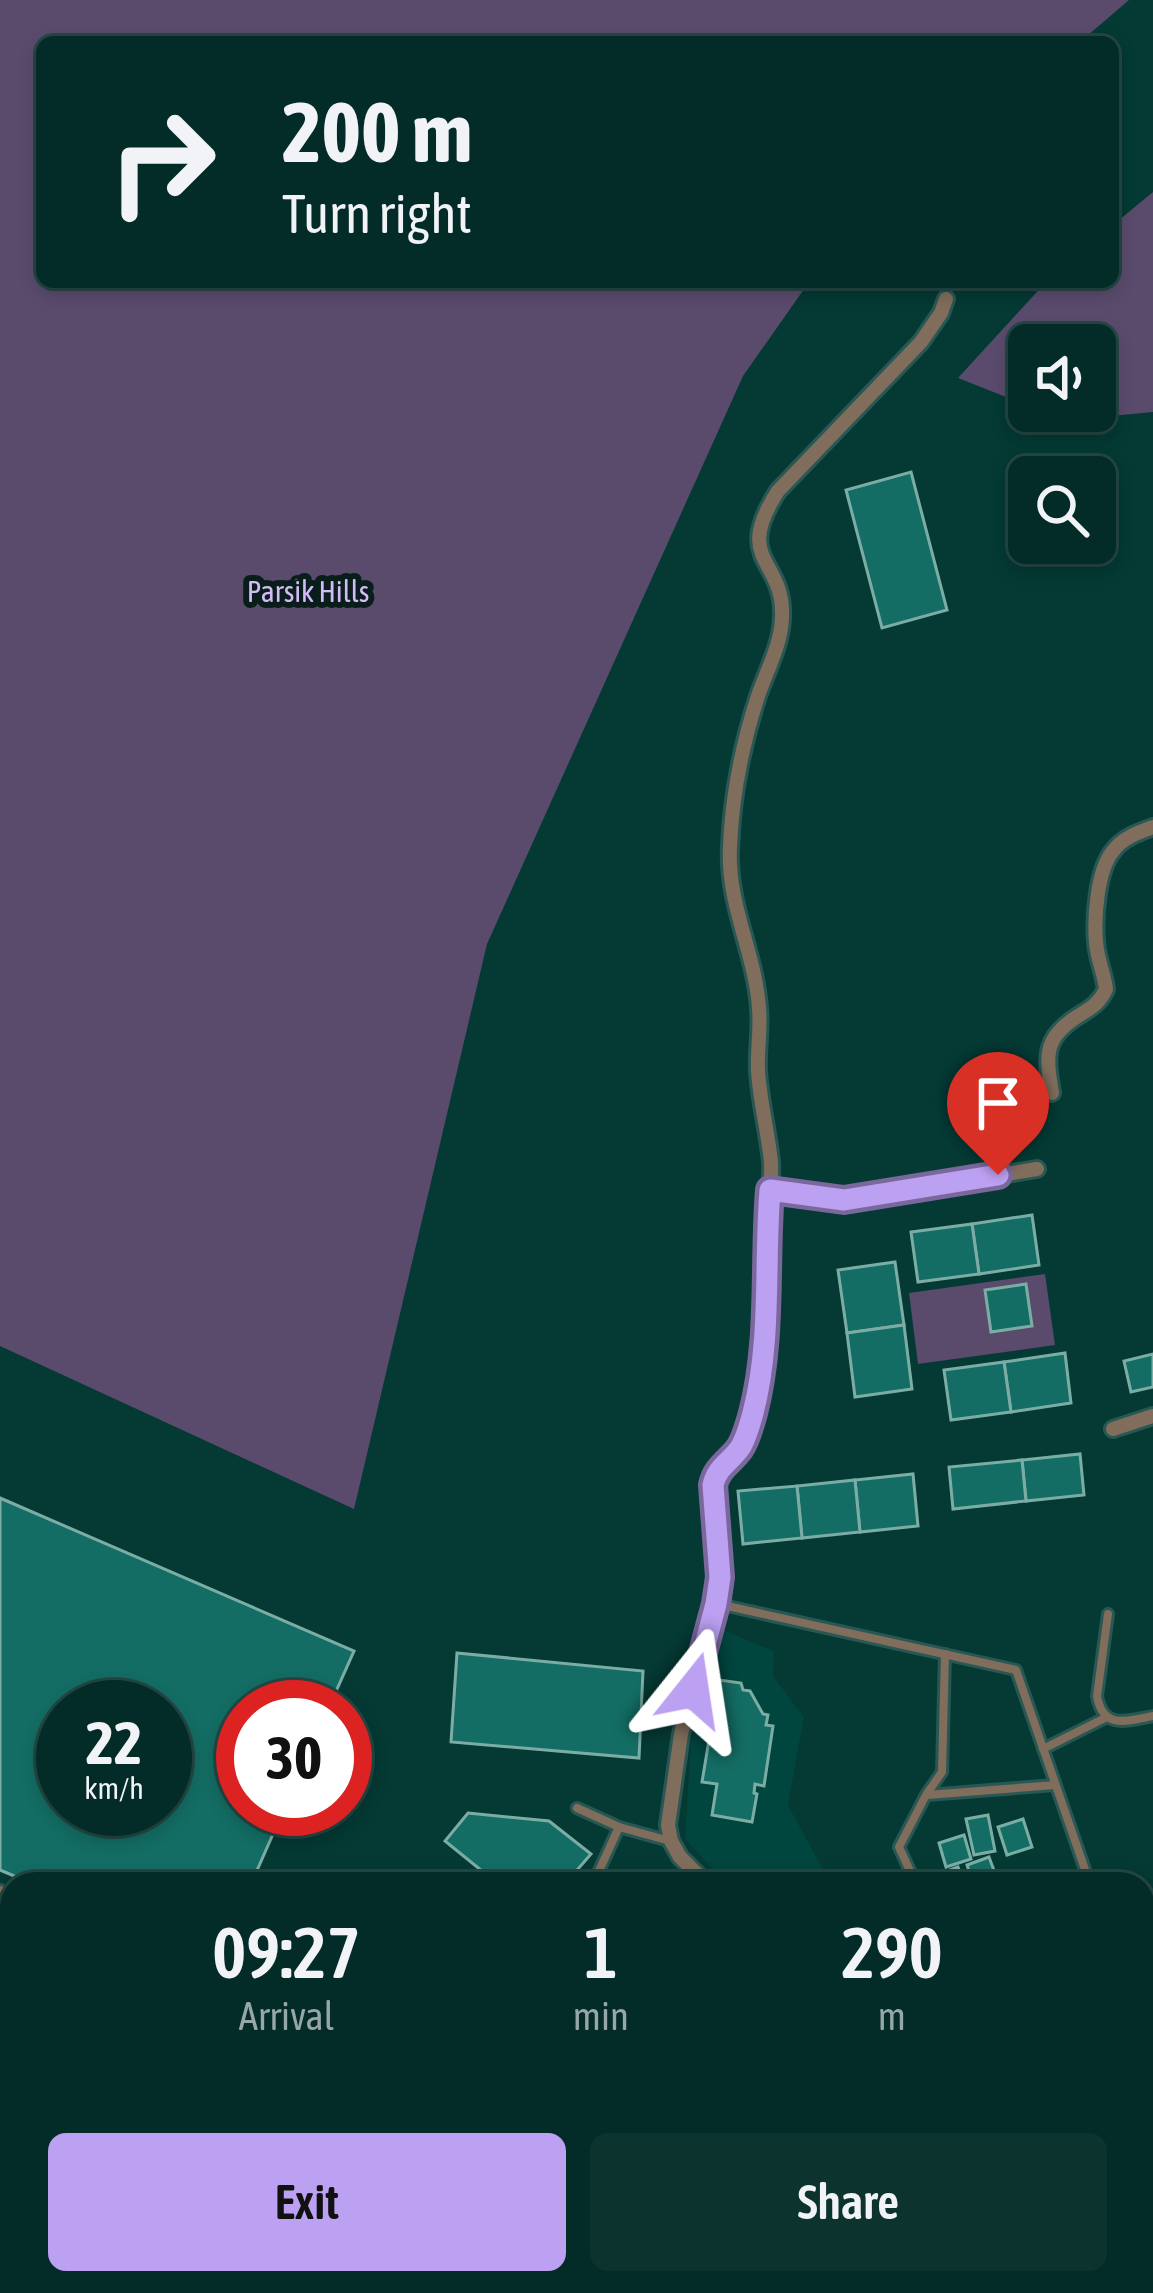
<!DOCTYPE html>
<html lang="en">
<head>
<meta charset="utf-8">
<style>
  :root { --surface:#032b27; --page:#0d332f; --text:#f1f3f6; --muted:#97a7a7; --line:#244744; --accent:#bca0f2 }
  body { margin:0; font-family:"Asap Condensed",sans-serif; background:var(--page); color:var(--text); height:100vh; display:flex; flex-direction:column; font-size:45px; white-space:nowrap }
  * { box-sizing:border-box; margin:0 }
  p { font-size:39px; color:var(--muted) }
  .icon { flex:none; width:66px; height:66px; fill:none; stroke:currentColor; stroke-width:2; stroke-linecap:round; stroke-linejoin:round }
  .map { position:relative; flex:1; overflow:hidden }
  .details { position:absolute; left:0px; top:1872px; width:1155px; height:423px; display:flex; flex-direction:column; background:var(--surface); border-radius:36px 36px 0 0; box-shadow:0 6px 18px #0003,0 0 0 3px var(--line) }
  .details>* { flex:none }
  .guide { position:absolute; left:36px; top:36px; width:1083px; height:252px; border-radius:18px; box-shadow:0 6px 18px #0003,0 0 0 3px var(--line); background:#032b27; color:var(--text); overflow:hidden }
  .tools { position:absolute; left:1008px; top:324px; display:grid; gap:24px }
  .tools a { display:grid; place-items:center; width:108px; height:108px; border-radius:18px; background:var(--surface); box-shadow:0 6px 18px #0003,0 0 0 3px var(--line); font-size:60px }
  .speed { position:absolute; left:36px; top:1680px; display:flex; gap:24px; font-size:60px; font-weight:700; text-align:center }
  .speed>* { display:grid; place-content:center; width:156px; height:156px; border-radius:50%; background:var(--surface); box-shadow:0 6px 18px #0003,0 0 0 3px var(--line); line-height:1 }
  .speed small { font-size:30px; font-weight:400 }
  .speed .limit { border:18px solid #d22; background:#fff; color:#111 }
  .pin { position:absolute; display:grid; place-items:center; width:102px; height:102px; color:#fff; margin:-123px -51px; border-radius:50% 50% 50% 0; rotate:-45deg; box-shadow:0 0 12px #0007 }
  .pin .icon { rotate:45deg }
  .me { position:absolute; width:132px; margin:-66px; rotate:15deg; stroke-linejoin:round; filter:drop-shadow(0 0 9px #0008) }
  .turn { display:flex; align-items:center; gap:42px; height:252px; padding:0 48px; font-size:54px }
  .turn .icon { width:156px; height:156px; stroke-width:2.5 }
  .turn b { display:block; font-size:84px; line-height:102px }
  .eta { display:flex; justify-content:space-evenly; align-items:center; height:204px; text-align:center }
  .eta b { font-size:72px; font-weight:600; line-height:84px }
  .primary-button { display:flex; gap:24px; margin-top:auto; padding:24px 48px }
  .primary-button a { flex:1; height:138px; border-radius:18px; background:var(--accent); color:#111; font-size:48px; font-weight:600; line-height:138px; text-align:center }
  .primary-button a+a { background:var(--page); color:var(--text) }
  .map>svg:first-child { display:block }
  .built { fill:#00453e }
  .green { fill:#5a4b6d }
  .building { fill:#136d64; stroke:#7cada5; stroke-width:3; fill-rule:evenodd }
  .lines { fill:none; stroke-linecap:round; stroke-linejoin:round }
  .lane-casing { stroke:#295854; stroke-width:14 }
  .street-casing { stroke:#295854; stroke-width:20 }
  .secondary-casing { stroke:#295854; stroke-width:27 }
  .highway-casing { stroke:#295854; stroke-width:33 }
  .lane { stroke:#806d5b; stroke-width:8 }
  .street { stroke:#806d5b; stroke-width:14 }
  .secondary { stroke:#ad8e72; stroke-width:21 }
  .highway { stroke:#efbf93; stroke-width:27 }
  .highway-bridge-casing { stroke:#295854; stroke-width:33; stroke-linecap:butt }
  .highway-bridge { stroke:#efbf93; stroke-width:27 }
  .route-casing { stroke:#7a689d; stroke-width:30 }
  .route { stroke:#bca0f2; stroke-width:21 }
  .labels { text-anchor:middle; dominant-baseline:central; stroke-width:12; stroke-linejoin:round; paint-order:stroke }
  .park-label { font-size:30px; fill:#d4baf6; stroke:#091d1a }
</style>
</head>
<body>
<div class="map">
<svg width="1153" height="2293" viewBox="0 0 1153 2293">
  <rect width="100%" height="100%" fill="#043934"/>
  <polygon class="built" points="721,1629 774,1651 773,1676 804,1717 788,1805 831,1884 726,1884 685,1839 691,1742"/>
  <g class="green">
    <polygon points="0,0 1129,0 1080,42 42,42 42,282 809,282 743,376 487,944 354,1509 0,1346"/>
    <polygon points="1153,192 1153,412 1069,420 1043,411 1095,411 1095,345 1029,345 1029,406 958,378 1046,282 1113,282 1113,225"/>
    <polygon points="1045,1274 1055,1345 918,1364 909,1293"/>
  </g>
  <g class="building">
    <polygon points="911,472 947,610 882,628 846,490"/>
    <polygon points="1032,1215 1039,1265 979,1274 972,1224"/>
    <polygon points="972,1224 979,1274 918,1282 911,1232"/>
    <polygon points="895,1262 904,1325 847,1333 838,1270"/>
    <polygon points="1026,1284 1032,1326 991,1332 985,1290"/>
    <polygon points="904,1325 912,1389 855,1397 847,1333"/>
    <polygon points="1065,1353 1071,1403 1011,1412 1004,1362"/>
    <polygon points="1153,1354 1153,1387 1131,1392 1124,1361"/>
    <polygon points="1004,1362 1011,1412 951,1420 944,1370"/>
    <polygon points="1080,1454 1084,1495 1026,1501 1022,1460"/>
    <polygon points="1022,1460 1026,1501 953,1509 949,1467"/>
    <polygon points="913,1474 918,1526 860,1532 855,1480"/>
    <polygon points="855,1480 860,1532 802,1538 797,1486"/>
    <polygon points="797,1486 802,1538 743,1544 738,1491"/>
    <path d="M0,1498L354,1651L329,1707H243V1809H284L251,1884H33L0,1870ZM63,1707H165V1809H63Z"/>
    <polygon points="457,1653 643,1671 639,1758 451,1742"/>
    <polygon points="719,1680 741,1683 743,1690 750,1691 763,1714 768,1715 766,1725 773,1726 764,1786 755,1784 754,1793 757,1794 752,1822 712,1815 717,1784 702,1782"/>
    <polygon points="468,1813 549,1821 591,1854 565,1884 498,1884 445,1841"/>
    <polygon points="988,1815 995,1851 974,1855 966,1819"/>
    <polygon points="1023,1819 1032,1847 1007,1855 998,1827"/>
    <polygon points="964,1835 971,1859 946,1867 939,1843"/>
    <polygon points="989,1857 999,1884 973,1884 967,1865"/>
    <polygon points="958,1867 965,1884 937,1884 934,1876"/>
    <polygon points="1152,1952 1153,2018 1145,2022 1143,1956"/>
    <polygon points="0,2115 12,2120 12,2168 0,2163"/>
    <polygon points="0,2169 12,2175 12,2218 0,2213"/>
    <polygon points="0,2222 12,2229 12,2268 0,2261"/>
    <polygon points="68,2283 109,2283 104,2293 87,2293"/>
    <polygon points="264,2283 293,2283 289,2293"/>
  </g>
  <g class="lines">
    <g class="lane-casing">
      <g id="lane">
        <polyline points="718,1604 1016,1670 1090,1884"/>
        <path d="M1108,1614L1097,1696C1103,1730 1127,1721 1153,1716"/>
        <polyline points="1043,1749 1107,1717"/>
        <polyline points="927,1795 1055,1785"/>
        <polyline points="577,1808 619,1827 670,1841"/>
        <polyline points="593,1884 619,1827"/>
        <polyline points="916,1884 899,1847 926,1795 942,1772 945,1654"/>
        <polyline points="0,1890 12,1895"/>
        <polyline points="371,2283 376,2293"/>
      </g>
    </g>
    <g class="street-casing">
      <g id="street">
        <path d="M1052,1093C1046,1056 1043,1038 1078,1016C1091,1008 1100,1003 1106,989C1104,973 1097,958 1096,942C1094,918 1097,870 1113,851C1122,838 1139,832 1153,827"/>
        <polyline points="770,1189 844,1200 1037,1169"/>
        <polyline points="1113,1429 1153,1416"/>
        <path d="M707,1884L680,1857L671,1841L668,1825L681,1734L716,1603L720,1577L713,1485C717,1467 729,1463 739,1449C750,1434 755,1407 759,1389C770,1332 767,1274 768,1216C769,1198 772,1180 771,1162C768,1132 760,1102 758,1071C757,1050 761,1029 759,1008C755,952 727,905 730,847C732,796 742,745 758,696C767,670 781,645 782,618C785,558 732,562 778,491L921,342L941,313L946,299"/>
        <polyline points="1143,1901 1153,1899"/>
        <polyline points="1143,2072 1152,2103 1150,2149"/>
        <polyline points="317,2293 325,2283"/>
      </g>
    </g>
    <g class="secondary-casing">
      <g id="secondary">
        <polyline points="0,1990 12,1994"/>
        <polyline points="0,2076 12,2081"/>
        <polyline points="1143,2152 1153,2148"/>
        <polyline points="1143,2257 1153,2253"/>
        <polyline points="458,2283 480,2293"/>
        <polyline points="713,2283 743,2293"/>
        <polyline points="756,2293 789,2289 804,2283"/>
        <polyline points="1060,2293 1083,2283"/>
      </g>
    </g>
    <g class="highway-casing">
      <g id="highway">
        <polyline points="0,2043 12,2048"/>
        <polyline points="1143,2180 1153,2176"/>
        <polyline points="1143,2220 1153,2215"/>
        <polyline points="522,2283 544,2293"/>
        <polyline points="606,2283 628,2293"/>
        <polyline points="880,2293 903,2283"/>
        <polyline points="972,2293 995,2283"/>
      </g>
    </g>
    <use href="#lane" class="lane"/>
    <use href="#street" class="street"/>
    <use href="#secondary" class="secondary"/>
    <use href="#highway" class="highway"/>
    <g class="highway-bridge-casing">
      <polyline id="highway-bridge" points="0,2012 12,2016"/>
    </g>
    <use href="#highway-bridge" class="highway-bridge"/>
  </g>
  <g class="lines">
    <g class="route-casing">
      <path id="route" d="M693,1690L716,1604L720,1577L713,1485C717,1467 730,1462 740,1448C746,1439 750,1424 753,1413C772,1340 764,1264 770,1190L844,1200L998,1175"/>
    </g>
    <use href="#route" class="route"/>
  </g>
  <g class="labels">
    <g class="park-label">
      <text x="308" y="591">Parsik Hills</text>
    </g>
  </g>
</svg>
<div class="tools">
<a><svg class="icon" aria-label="sound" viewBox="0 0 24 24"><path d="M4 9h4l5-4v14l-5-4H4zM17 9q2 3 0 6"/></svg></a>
<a><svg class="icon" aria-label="search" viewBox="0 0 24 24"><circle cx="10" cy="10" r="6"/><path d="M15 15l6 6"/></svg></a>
</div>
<div class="speed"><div>22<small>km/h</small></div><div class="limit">30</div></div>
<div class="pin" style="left:998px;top:1175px;background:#d93025"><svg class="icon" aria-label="arrive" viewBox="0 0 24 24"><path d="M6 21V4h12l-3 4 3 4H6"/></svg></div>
<svg class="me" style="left:693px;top:1690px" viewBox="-20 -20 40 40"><path d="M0-17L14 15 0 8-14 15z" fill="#bca0f2" stroke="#fff" stroke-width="4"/></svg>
<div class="guide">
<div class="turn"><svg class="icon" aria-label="right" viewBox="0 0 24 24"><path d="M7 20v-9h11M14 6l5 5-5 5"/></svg><div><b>200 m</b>Turn right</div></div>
</div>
<section class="details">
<div class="eta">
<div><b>09:27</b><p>Arrival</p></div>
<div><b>1</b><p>min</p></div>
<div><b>290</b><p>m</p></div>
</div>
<div class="primary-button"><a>Exit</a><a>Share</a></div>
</section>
</div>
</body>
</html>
